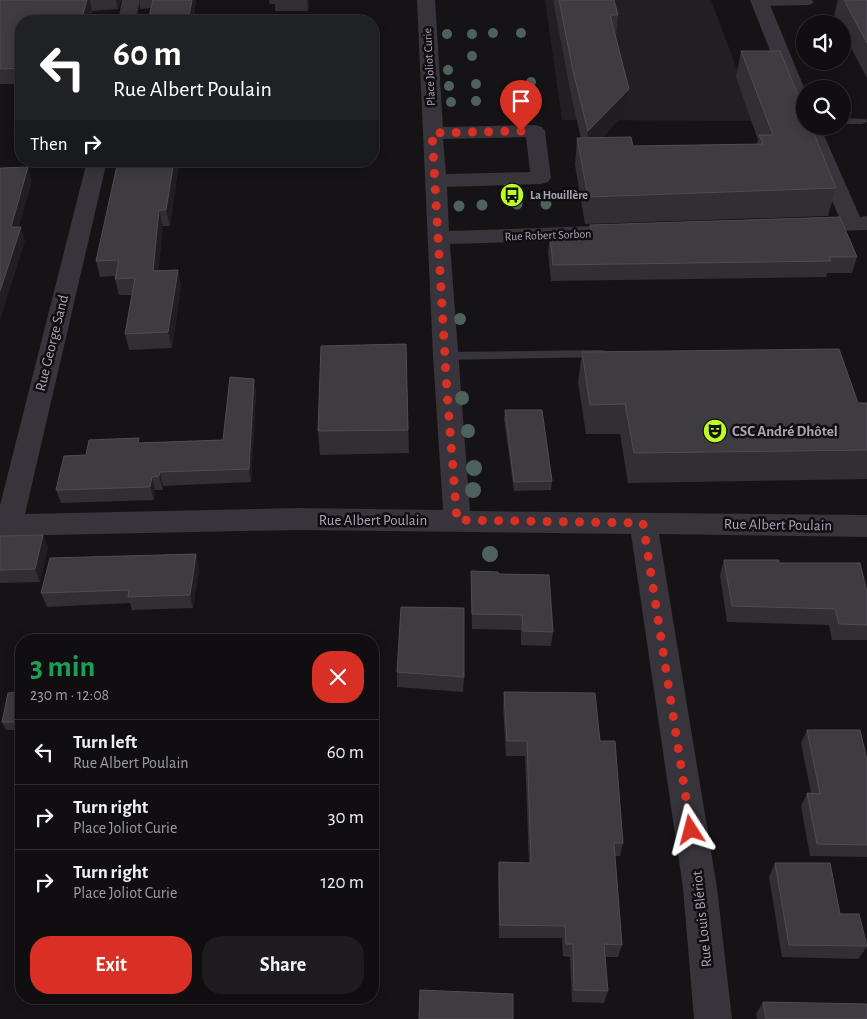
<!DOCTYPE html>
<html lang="en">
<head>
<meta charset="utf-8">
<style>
  :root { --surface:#100e10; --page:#1e1c1e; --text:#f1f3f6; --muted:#9c9c9f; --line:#302e30; --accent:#d93025 }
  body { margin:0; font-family:"Alegreya Sans",sans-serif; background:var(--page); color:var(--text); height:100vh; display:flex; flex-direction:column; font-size:19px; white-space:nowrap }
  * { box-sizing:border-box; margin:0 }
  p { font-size:16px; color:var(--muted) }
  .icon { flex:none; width:28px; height:28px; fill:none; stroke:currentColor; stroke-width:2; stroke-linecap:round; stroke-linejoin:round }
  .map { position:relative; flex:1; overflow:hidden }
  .drawer { position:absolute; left:15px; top:634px; width:364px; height:370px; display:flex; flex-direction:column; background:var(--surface); border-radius:20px; box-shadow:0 2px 12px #0003,0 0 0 1px var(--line) }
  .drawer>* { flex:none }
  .banner { position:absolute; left:15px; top:15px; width:364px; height:152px; border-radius:20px; box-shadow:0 2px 12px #0003,0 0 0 1px var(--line); background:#202124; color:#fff; overflow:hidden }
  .buttons { position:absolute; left:796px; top:15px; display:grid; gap:10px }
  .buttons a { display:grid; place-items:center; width:55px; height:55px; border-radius:50%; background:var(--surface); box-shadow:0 2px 12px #0003,0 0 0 1px var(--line); font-size:25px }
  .pin { position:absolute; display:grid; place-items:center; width:42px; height:42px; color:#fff; margin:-51px -21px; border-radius:50% 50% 50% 0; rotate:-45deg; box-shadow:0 0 5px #0007 }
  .pin .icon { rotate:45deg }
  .me { position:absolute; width:55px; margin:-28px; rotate:351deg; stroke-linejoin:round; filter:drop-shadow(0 0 4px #0008) }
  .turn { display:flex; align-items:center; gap:18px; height:105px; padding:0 15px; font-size:22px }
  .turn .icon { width:65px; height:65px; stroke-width:2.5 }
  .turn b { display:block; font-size:35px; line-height:42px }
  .then { display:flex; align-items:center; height:48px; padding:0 15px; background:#0003; gap:10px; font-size:19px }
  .round { display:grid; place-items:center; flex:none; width:52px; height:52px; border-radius:20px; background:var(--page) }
  .overview { display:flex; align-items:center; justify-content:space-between; height:85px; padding:0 15px }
  h1 { font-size:30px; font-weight:600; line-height:38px; color:#1e9e55 }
  .button { display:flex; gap:10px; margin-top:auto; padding:10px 15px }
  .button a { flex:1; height:58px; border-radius:20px; background:var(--accent); color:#fff; font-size:20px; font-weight:600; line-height:58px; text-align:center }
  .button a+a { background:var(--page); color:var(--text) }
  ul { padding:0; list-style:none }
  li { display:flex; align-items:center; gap:15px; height:65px; padding:0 15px; border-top:1px solid var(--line) }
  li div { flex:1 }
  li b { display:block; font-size:19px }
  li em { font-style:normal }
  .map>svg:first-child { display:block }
  .built { fill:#211f22 }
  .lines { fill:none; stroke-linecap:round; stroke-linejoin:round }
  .service { fill:#37343b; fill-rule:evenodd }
  .minor { fill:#37343b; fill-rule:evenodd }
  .tree { fill:#4d625c }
  .wall { fill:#312f33 }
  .shaded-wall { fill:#201e21 }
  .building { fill:#3e3b41; stroke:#4f4c54 }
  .route { stroke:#d93025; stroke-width:9; stroke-dasharray:0 16.2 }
  .labels { text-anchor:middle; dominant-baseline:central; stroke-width:5; stroke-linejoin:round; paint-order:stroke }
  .far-street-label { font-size:12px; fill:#aaa4b7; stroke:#100e10 }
  .far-poi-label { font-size:12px; font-weight:bold; fill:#aaa4b7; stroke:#100e10; text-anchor:start }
  .street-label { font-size:15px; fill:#aaa4b7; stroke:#100e10 }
  .poi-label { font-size:15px; font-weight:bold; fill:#aaa4b7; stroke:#100e10; text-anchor:start }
</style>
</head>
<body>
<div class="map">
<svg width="867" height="1019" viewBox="0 0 867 1019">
  <rect width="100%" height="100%" fill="#151315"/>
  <polygon class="built" points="545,0 711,0 738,72 792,121 562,120"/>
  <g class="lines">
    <g class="service">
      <polygon points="767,0 812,0 814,2 809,5 760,6 755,3 757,1"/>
      <polygon points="842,118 866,119 867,122 862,124 842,124"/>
      <polygon points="601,350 606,351 608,354 606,357 445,360 440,359 438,356 440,353 445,352"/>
    </g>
    <g class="minor">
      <polygon points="122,0 140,0 136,21 118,21"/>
      <path d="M417,0H435L443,127L535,125L542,127L545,131L551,178L548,182L541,184L447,187L449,231L626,225L634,227L637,232L634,237L626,239L450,244L470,511L867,515V537L659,534L717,888L732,1019H694L683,888L631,534L298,530L0,536V505L87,161H107L25,514L298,508L443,510L433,356ZM526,137L530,172L446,174L443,139Z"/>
      <polygon points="750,0 768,0 805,90 805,120 798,118 795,114"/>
      <polygon points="813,127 820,129 823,133 860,217 867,216 867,230 807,232 799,230 796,225 799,220 839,217 803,133 806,129"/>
    </g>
  </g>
  <g class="tree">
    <circle cx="493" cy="33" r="5"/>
    <circle cx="521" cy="33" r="5"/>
    <circle cx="447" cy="34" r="5"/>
    <circle cx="472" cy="34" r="5"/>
    <circle cx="472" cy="56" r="5"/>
    <circle cx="448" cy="70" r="5"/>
    <circle cx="531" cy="82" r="5"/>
    <circle cx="476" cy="84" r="5"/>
    <circle cx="449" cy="86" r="5"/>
    <circle cx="505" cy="100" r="5"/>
    <circle cx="476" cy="101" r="5"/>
    <circle cx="451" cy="102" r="5"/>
    <circle cx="534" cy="102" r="5"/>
    <circle cx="517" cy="204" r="5.5"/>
    <circle cx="546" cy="204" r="5.5"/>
    <circle cx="482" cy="205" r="5.5"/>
    <circle cx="459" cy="206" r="5.5"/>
    <circle cx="460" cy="319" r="6"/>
    <circle cx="462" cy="398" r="7"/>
    <circle cx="468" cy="431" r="7"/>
    <circle cx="474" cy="468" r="8"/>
    <circle cx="473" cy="490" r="8"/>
    <circle cx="490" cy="554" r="8"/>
  </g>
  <g class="wall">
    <polygon points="0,0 121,0 118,9 92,11 89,21 21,21 21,84 0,84"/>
    <polygon points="139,0 196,0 193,21 148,21 151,8 140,9"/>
    <polygon points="269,0 309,0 308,11 275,11 275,4 270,4"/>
    <polygon points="553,0 614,0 618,15 616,37 629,89 626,112 602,137 633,146 757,144 758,140 736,77 741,51 836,188 828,216 585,224 575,165 577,138 581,138 571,95"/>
    <polygon points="838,0 867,0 867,78 842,31 842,24 839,24 834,15"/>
    <polygon points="21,110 21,150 18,150 14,134"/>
    <polygon points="179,161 170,226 163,226 158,271 181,286 172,348 129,350 125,334 132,295 119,295 115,279 115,276 100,277 96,261"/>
    <polygon points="590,225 857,257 852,273 827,273 826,277 551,281 548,252 550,236 589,235"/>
    <polygon points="406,344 409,453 320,455 318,431"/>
    <polygon points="582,352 858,403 867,403 867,479 628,483 620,434 586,434 578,382"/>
    <polygon points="254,379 256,393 251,482 163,486 163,490 155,490 154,500 61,503 56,490 86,455 140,443 223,440"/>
    <polygon points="505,410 552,481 551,490 514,491 504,419"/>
    <polygon points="0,536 48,547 40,582 0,583"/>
    <polygon points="196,554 199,568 193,608 132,610 130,603 47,607 41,593"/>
    <polygon points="724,560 867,592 867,640 832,640 829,625 727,622 720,575"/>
    <polygon points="471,571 499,574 553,632 551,646 521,645 521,630 472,629 471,586"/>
    <polygon points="397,672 464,677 463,692 397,687"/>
    <polygon points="21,692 21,730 6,730 2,722"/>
    <polygon points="504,692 600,741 623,843 620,856 615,856 622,945 618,957 605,957 608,991 604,1003 572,1002 570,957 563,956 562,938 499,938 498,876 499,862 529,863 525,756 506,756 503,707"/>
    <polygon points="807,730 867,760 867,857 810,856 801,806 807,793 811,793 801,743"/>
    <polygon points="775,863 840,914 867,947 858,959 782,957 769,877"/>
    <polygon points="763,1002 867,1019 757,1019 756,1014"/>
  </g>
  <g class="shaded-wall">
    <polygon points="87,0 90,0 92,11 89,21 81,21"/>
    <polygon points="116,0 121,0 118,9"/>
    <polygon points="192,0 196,0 193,21 188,21"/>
    <polygon points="307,0 309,0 308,11"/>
    <polygon points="629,89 626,112 586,156 588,131"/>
    <polygon points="174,161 179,161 170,226 166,210"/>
    <polygon points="28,167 32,181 15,241 11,227"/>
    <polygon points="159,210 163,226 156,287 153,271"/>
    <polygon points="21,227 25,241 0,320 0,291"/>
    <polygon points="178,270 181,286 172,348 168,332"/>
    <polygon points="254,379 256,393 251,482 249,469"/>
    <polygon points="160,472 163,486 163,490 159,476"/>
    <polygon points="152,477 155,490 154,500 150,487"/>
    <polygon points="43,535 48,547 40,582 35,569"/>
    <polygon points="196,554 199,568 193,608 190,595"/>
  </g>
  <g class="building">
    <polygon points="0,0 87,0 81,21 21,21 21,68 0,69"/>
    <polygon points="153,0 192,0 188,21 148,21"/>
    <polygon points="559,0 614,0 618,15 610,15 629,89 588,131 573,71"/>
    <polygon points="844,0 867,0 867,43"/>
    <polygon points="741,51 780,51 805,112 805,126 811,126 836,188 588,197 577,138 631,137 633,146 763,144 759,135 773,135"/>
    <polygon points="21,110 21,134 14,134"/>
    <polygon points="118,161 174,161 166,210 159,210 153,271 178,270 168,332 125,334 135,278 115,279 119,260 96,261"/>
    <polygon points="28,167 11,227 21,227 0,291 0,168"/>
    <polygon points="840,217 857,257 829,257 831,261 553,265 550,236 592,235 590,225"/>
    <polygon points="406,344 408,430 318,431 321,346"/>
    <polygon points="839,349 858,403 867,403 867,450 634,453 625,404 590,405 582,352"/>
    <polygon points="230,377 254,379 249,469 160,472 159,476 152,477 150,487 56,490 64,456 86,455 89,440 139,438 138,443 223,440"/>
    <polygon points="505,410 542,410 552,481 514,482"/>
    <polygon points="43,535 35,569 0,570 0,536"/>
    <polygon points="196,554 190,595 128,597 129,590 41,593 50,558"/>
    <polygon points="724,560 779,560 779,563 860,563 867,592 867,625 839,624 835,609 732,606"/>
    <polygon points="471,571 498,572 499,574 549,575 553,632 523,631 522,615 472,614"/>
    <polygon points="401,607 464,608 464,677 397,672"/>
    <polygon points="21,692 21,722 2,722 8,693"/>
    <polygon points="504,692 595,693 600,741 615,741 623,843 614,843 622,945 604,944 608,991 574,990 573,944 566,944 565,926 500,925 499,862 531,863 527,741 507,741"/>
    <polygon points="807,730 860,730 867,760 867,845 817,844 807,793 820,794"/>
    <polygon points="775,863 830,863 840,914 859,914 867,946 789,945"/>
    <polygon points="420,990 513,994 513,1019 419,1019"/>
    <polygon points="763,1002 867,1004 867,1019 766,1019"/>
  </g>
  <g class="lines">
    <polyline class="route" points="521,131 432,133 447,392 457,520 643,523 691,830"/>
  </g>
  <defs>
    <g id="bus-disc" transform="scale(1.25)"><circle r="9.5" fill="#bcfe22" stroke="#100e10"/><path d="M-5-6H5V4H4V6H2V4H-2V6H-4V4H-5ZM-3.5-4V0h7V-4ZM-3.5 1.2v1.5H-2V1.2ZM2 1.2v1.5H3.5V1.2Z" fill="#111"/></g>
    <g id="theatre-disc" transform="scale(1.25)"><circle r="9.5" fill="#bcfe22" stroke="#100e10"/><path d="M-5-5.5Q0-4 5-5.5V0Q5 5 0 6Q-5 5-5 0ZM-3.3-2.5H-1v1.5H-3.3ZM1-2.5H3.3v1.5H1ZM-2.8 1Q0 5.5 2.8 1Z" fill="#111"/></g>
  </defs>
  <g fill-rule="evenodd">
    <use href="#bus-disc" x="512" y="195"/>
    <use href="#theatre-disc" x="715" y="431"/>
  </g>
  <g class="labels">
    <g class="far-street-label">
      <text transform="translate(429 67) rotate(-93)">Place Joliot Curie</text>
      <text transform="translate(548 235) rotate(-2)">Rue Robert Sorbon</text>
    </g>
    <g class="far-poi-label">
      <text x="530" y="195">La Houillère</text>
    </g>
    <g class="street-label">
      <text transform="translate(52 343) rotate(-76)">Rue George Sand</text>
      <text x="373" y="520">Rue Albert Poulain</text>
      <text transform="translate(778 525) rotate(1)">Rue Albert Poulain</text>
      <text transform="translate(702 919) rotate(-96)">Rue Louis Blériot</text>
    </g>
    <g class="poi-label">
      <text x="732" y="431">CSC André Dhôtel</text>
    </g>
  </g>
</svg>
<div class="buttons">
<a><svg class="icon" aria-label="sound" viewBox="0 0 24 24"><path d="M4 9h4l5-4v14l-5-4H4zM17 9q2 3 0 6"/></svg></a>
<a><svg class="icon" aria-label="search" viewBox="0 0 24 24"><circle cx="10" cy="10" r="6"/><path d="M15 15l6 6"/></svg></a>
</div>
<div class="pin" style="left:521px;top:131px;background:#d93025"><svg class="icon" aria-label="arrive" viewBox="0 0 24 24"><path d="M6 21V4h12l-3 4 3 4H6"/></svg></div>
<svg class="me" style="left:691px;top:830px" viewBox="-20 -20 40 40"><path d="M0-17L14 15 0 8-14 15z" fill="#d93025" stroke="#fff" stroke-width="4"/></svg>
<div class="banner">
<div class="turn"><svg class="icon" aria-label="left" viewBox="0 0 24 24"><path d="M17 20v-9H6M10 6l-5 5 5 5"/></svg><div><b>60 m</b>Rue Albert Poulain</div></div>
<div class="then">Then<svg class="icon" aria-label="right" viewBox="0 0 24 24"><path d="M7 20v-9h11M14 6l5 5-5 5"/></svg></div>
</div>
<section class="drawer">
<div class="overview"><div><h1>3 min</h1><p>230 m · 12:08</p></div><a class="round" style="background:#d93025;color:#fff"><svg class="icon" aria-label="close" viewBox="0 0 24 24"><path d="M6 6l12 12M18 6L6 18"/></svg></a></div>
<ul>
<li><svg class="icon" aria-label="left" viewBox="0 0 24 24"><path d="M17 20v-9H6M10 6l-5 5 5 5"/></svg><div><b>Turn left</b><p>Rue Albert Poulain</p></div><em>60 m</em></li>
<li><svg class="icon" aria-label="right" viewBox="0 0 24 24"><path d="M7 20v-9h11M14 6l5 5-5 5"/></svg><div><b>Turn right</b><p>Place Joliot Curie</p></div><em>30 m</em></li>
<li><svg class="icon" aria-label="right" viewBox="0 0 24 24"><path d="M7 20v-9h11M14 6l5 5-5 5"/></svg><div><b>Turn right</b><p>Place Joliot Curie</p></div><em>120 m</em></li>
</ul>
<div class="button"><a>Exit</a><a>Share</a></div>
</section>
</div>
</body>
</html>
